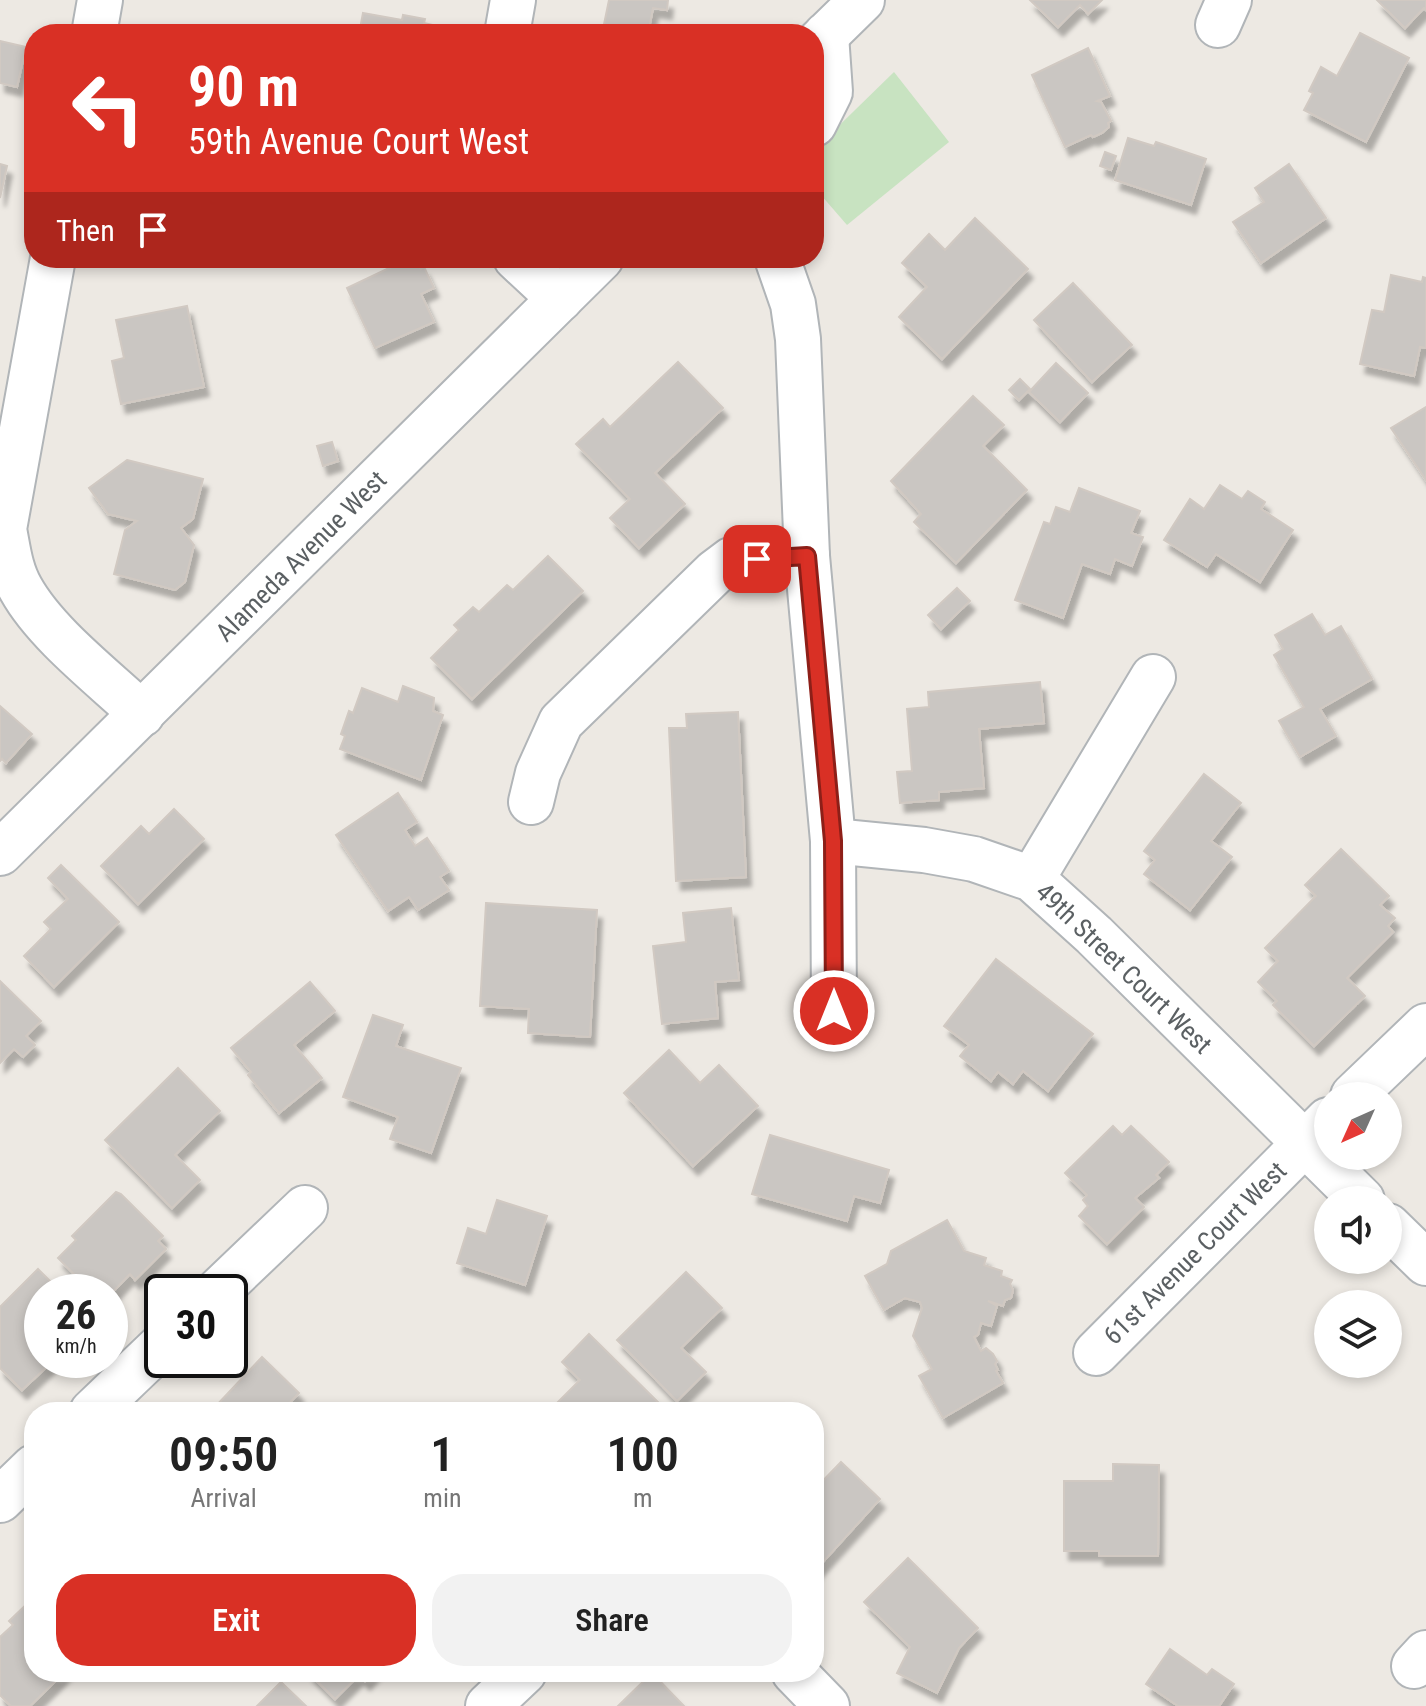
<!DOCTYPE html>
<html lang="en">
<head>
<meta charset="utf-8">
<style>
  :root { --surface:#fff; --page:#f2f2f2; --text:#222; --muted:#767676; --accent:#d93025 }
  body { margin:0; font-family:"Roboto Condensed",sans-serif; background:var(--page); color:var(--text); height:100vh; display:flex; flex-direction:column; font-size:30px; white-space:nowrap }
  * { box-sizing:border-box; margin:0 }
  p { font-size:26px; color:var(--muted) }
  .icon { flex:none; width:44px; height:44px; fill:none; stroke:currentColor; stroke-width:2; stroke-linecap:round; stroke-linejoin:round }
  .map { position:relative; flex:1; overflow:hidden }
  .sheet { position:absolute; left:24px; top:1402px; width:800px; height:280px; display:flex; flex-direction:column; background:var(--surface); border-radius:32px; box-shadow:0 4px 12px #0003 }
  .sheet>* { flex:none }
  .banner { position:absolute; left:24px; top:24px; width:800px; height:244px; border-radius:32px; box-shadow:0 4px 12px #0003; background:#d93025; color:#fff; overflow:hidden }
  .needle { width:52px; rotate:225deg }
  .controls { position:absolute; left:1314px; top:1082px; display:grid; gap:16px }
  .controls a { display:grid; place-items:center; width:88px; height:88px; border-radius:50%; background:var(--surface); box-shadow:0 4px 12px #0003; font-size:40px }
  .speed { position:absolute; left:24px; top:1274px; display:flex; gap:16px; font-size:40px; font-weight:700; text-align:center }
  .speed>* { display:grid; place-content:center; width:104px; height:104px; border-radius:50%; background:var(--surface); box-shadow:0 4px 12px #0003; line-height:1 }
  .speed small { font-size:20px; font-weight:400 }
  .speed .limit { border:4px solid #111; border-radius:12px; background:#fff; color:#111 }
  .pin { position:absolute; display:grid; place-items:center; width:68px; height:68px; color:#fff; margin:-34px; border-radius:16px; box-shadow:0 4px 12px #0006 }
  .me { position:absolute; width:88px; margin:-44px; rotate:0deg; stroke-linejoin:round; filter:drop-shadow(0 0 6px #0008) }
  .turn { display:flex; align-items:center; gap:28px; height:168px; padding:0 32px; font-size:36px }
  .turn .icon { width:104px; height:104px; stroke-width:2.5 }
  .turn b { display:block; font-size:56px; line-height:68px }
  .then { display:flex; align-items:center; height:76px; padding:0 32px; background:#0003; gap:16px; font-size:30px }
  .eta { display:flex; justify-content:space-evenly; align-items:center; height:136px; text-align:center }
  .eta b { font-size:48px; font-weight:600; line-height:56px }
  .primary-button { display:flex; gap:16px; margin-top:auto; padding:16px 32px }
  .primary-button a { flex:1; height:92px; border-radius:32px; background:var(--accent); color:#fff; font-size:32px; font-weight:600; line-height:92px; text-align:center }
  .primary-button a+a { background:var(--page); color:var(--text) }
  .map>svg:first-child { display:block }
  .green { fill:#c8e3c1 }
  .building { fill:#cac6c2; stroke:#d1c9c2; stroke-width:2; filter:url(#shadow) }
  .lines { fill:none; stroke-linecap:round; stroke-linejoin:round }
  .minor-casing { stroke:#b1b5b8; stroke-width:48 }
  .minor { stroke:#fff; stroke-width:44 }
  .route-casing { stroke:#8d1f18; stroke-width:20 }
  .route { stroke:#d93025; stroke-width:14 }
  .labels { text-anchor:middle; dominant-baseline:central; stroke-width:7; stroke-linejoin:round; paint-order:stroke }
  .street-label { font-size:26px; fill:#5b6063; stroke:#fff }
</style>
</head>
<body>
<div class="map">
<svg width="1426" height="1706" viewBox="0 0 1426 1706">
  <defs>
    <filter id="shadow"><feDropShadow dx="5" dy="9" stdDeviation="2" flood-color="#0004"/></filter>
  </defs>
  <rect width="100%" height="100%" fill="#ede9e3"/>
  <polygon class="green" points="894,72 949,142 847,225 814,187 814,150"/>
  <g class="building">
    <polygon points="609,0 668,0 667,10 653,8 648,34 602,34"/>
    <polygon points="1030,0 1102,0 1088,14 1080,5 1058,27"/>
    <polygon points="1377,0 1426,0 1426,10 1424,8 1405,28"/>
    <polygon points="363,13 402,20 403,15 425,19 424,23 433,25 432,34 359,34"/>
    <polygon points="1360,33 1409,58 1366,142 1304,110 1313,93 1309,91 1321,67 1337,76"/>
    <polygon points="0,41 26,47 17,87 0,83"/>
    <polygon points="1088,48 1110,96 1097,101 1101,102 1111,121 1108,123 1109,127 1102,133 1093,137 1091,135 1065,147 1032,75"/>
    <polygon points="1128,138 1154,146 1156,142 1206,159 1191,205 1115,180"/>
    <polygon points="1105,152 1116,156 1111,170 1100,166"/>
    <polygon points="0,164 7,166 0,198"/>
    <polygon points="1289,164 1326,218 1261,263 1233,222 1264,202 1255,188"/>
    <polygon points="975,218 1028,269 942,359 899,317 927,287 902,263 929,234 945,250"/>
    <polygon points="410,258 416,258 421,269 424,267 434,288 421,294 434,322 375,348 347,288"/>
    <polygon points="1391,275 1422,282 1423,277 1426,278 1426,348 1420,347 1414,376 1360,364 1372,310 1384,312"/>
    <polygon points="1073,283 1132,345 1092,382 1034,320"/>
    <polygon points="187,306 204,387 121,404 112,361 124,358 116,320"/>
    <polygon points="678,362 723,408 655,473 685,504 639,548 610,518 630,499 576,444 603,419 610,427"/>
    <polygon points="1056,363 1088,393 1060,422 1029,392"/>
    <polygon points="1020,379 1030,389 1019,400 1009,390"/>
    <polygon points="973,396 1004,425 983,446 1027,490 956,563 914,522 921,514 891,481"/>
    <polygon points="1426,407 1426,480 1391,428"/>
    <polygon points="332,442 338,461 323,466 317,446"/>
    <polygon points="127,460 203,479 193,519 181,528 194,545 185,582 175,590 114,574 125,530 137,521 108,514 89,488"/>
    <polygon points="1220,485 1242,499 1248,491 1265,502 1261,509 1293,530 1260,582 1216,554 1207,567 1164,540 1190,499 1204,509"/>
    <polygon points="1079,488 1140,511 1131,533 1143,537 1132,566 1115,559 1110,574 1082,564 1063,618 1015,600 1044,522 1050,524 1056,507 1070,512"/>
    <polygon points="548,556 583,591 472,699 431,658 459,630 454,625 473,607 479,612 507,585 513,590"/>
    <polygon points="957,588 970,601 941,629 928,615"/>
    <polygon points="1312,614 1325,635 1341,626 1372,679 1320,709 1336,736 1300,757 1279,721 1304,707 1274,655 1283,649 1275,635"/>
    <polygon points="1040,682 1044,723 979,729 984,788 939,792 939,800 900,803 897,772 912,771 907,709 929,707 928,692"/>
    <polygon points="403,686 434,698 433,711 443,715 421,780 340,749 345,736 341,734 349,711 353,713 362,688 398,702"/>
    <polygon points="0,706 32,734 6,763 2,759 0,761"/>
    <polygon points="738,712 746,877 676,881 669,728 687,728 686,714"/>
    <polygon points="1204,774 1241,803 1211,841 1232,857 1190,910 1144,874 1155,860 1144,851"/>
    <polygon points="398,793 417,822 405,830 415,846 427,838 449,871 440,877 449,890 418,910 409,897 388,911 336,835"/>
    <polygon points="174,809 204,839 138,904 101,866 141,826 149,834"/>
    <polygon points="1341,849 1389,896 1380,905 1395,918 1388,926 1393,932 1347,978 1365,996 1314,1046 1273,1005 1277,1001 1258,982 1278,961 1265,948 1316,896 1305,885"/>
    <polygon points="61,865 119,922 54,987 24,956 51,929 44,922 68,899 48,878"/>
    <polygon points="486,903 597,910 590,1037 528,1033 529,1009 480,1006"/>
    <polygon points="731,908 739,980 715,982 718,1018 662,1024 653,946 686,942 683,913"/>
    <polygon points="996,959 1093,1034 1048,1091 1023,1071 1013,1084 998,1072 991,1081 960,1056 969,1045 944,1026"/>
    <polygon points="0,981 41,1021 26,1036 35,1045 23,1057 14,1049 0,1063"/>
    <polygon points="310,982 335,1011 294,1045 322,1078 279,1113 248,1075 251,1072 231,1048"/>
    <polygon points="373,1015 403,1025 396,1046 461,1068 431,1153 390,1139 398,1117 343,1097"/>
    <polygon points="669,1050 700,1083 719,1065 758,1106 693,1166 624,1093"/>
    <polygon points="178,1068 220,1111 175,1155 200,1180 172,1208 105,1140"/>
    <polygon points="1113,1126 1122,1135 1131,1126 1169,1162 1156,1175 1159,1178 1135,1198 1144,1207 1107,1244 1079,1216 1088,1206 1083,1200 1087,1195 1065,1173"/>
    <polygon points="770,1135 889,1170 880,1203 854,1196 847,1221 752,1194"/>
    <polygon points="116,1192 121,1194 163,1236 158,1241 166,1249 135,1280 130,1274 110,1295 110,1292 92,1292 58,1258 76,1240 72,1236"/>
    <polygon points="497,1200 547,1216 525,1285 457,1263 468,1228 486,1234"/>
    <polygon points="947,1220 964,1251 986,1258 984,1265 1002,1271 1001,1276 1012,1280 1010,1284 1013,1290 1011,1298 1005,1300 1003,1306 988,1301 997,1306 991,1326 981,1323 978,1335 974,1337 981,1351 986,1348 993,1354 997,1361 995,1364 998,1370 996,1371 1003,1383 943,1418 919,1376 932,1369 913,1336 922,1308 920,1302 905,1298 884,1310 865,1276 887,1264 891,1251"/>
    <polygon points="38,1269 61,1292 42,1292 42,1360 51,1363 22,1390 0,1368 0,1307"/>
    <polygon points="686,1272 722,1308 681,1348 706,1372 677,1401 617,1340"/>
    <polygon points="589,1334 665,1409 662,1412 548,1412 580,1380 562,1362"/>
    <polygon points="262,1357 299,1393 281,1412 221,1412 215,1407"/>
    <polygon points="841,1462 880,1499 814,1572 814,1490"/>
    <polygon points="1113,1464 1159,1465 1158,1556 1099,1556 1099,1551 1064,1551 1064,1481 1113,1481"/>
    <polygon points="908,1558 978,1628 959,1648 937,1693 897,1673 910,1647 864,1602"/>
    <polygon points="34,1597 34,1672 65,1672 30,1706 11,1706 0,1695 0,1637 13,1625 9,1621"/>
    <polygon points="1170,1649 1207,1675 1212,1669 1234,1684 1219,1706 1178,1706 1146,1684"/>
    <polygon points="308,1672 374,1672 365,1681 359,1675 335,1699"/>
    <polygon points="652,1673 684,1706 618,1706"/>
    <polygon points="281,1682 306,1706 257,1706"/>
  </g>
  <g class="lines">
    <g class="minor-casing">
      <g id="minor">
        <polyline points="1218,25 1229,0"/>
        <polyline points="94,34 100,0"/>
        <polyline points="507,34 513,0"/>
        <polyline points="814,47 862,0"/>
        <polyline points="814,124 830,92 826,35"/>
        <path d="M53,258L4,529C8,549 10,570 21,589C46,634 104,678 142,714"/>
        <polyline points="516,258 560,299"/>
        <polyline points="777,258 793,304 798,339 807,556 833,841 834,1011"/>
        <polyline points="531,802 538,773 561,722 715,572 731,560 807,556"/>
        <polyline points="833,841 924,850 974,859 1032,879 1094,935 1362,1200"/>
        <polyline points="0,853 601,258"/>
        <polyline points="1032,879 1153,677"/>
        <polyline points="1353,1096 1426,1026"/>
        <polyline points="1388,1226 1426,1263"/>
        <polyline points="217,1292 305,1208"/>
        <polyline points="1096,1353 1328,1120"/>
        <polyline points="92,1412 162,1345"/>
        <polyline points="0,1500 34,1467"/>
        <polyline points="1414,1666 1426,1653"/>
        <polyline points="794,1672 827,1706"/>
        <polyline points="488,1706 524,1672"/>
      </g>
    </g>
    <use href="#minor" class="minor"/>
  </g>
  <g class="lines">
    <g class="route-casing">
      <polyline id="route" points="757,559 807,556 833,841 834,1011"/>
    </g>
    <use href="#route" class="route"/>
  </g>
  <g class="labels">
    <g class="street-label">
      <text transform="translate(301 556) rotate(-45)">Alameda Avenue West</text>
      <text transform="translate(1124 968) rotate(44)">49th Street Court West</text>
      <text transform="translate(1195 1253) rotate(-45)">61st Avenue Court West</text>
    </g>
  </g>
</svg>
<div class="controls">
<a><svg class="needle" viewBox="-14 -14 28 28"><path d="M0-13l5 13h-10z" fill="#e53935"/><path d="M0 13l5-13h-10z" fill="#767676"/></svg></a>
<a><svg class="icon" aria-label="sound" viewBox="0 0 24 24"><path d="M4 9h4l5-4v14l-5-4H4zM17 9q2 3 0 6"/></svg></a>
<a><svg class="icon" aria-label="layers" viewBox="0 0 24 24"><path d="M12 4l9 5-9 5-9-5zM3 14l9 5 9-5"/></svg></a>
</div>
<div class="speed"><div>26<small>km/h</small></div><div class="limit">30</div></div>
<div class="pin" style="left:757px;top:559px;background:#d93025"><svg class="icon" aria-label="arrive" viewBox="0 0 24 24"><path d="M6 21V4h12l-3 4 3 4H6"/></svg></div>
<svg class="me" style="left:834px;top:1011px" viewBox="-20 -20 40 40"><circle r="17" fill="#d93025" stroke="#fff" stroke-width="3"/><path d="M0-11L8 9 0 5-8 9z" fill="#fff"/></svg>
<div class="banner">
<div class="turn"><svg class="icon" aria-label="left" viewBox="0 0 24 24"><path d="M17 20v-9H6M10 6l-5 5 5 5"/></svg><div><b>90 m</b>59th Avenue Court West</div></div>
<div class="then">Then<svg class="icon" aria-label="arrive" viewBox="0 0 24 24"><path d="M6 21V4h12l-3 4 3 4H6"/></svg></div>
</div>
<section class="sheet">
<div class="eta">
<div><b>09:50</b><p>Arrival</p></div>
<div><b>1</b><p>min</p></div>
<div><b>100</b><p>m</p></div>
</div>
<div class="primary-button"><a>Exit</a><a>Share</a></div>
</section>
</div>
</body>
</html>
